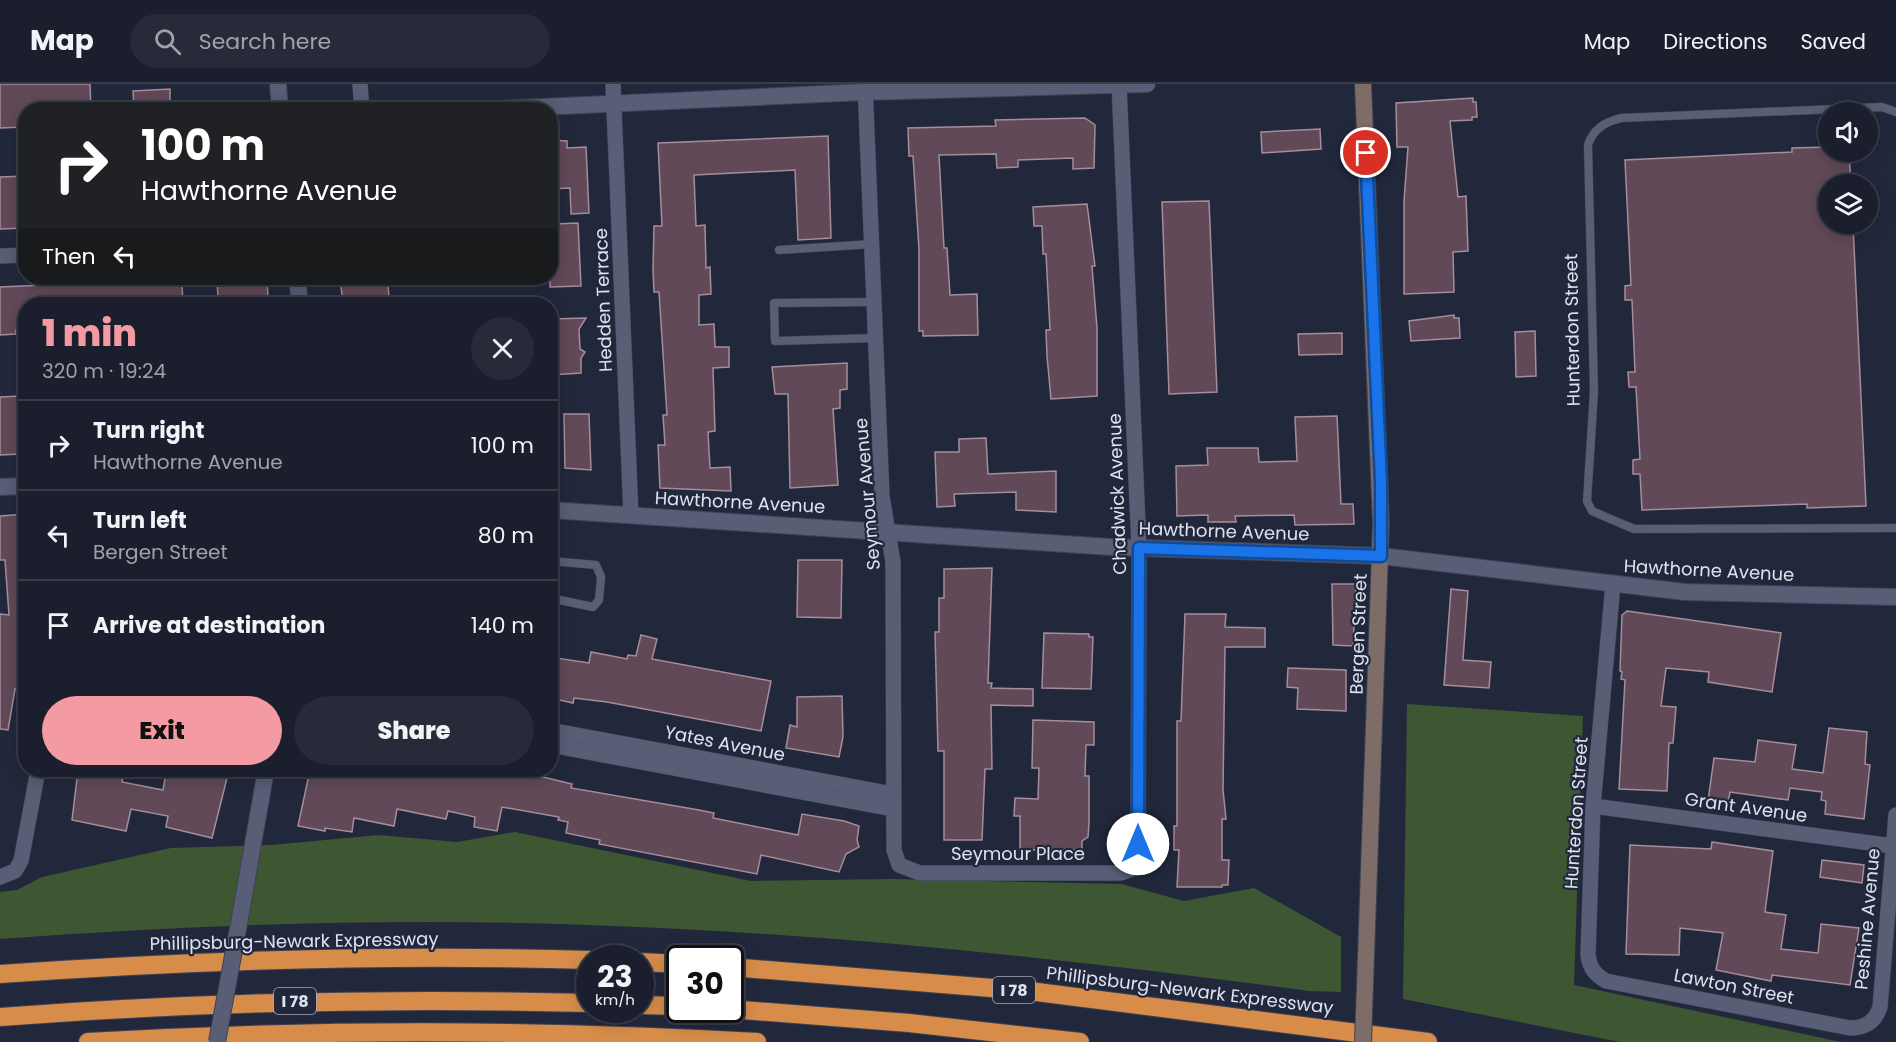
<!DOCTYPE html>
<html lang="en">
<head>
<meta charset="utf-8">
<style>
  :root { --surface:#1a1e2d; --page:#272b39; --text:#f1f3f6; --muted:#9fa2aa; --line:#383c49; --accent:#f49aa2 }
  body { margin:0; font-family:Poppins,sans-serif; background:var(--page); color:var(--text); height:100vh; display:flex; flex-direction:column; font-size:22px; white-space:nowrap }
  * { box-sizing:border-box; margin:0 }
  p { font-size:20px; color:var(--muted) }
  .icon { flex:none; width:33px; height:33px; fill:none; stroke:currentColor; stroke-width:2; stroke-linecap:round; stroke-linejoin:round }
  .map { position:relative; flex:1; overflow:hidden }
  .sheet { position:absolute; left:18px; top:213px; width:540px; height:480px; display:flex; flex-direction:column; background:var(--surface); border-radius:24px; box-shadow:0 3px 15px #0003,0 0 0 2px var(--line) }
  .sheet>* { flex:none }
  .banner { position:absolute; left:18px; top:18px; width:540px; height:183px; border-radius:24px; box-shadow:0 3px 15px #0003,0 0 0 2px var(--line); background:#202124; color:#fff; overflow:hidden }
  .controls { position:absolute; left:1818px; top:18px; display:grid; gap:12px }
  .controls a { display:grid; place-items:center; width:60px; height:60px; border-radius:50%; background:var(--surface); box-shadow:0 3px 15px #0003,0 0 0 2px var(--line); font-size:30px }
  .speed { position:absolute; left:576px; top:861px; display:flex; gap:12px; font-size:30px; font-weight:700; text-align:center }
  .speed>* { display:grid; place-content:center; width:78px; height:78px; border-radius:50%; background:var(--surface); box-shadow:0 3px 15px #0003,0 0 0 2px var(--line); line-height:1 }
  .speed small { font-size:15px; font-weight:400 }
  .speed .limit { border:3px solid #111; border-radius:9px; background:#fff; color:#111 }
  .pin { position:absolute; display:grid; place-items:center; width:51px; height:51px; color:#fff; margin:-26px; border:3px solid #fff; border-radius:50%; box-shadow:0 2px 6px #0007 }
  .me { position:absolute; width:66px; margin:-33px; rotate:0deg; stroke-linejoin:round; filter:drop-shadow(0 0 4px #0008) }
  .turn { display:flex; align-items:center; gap:21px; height:126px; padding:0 24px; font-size:27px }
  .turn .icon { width:78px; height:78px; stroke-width:2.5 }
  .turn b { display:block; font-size:42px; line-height:51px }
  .then { display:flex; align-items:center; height:57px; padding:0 24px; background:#0003; gap:12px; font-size:22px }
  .round { display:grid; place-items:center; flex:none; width:63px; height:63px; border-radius:32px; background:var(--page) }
  .overview { display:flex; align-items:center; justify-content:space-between; height:102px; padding:0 24px }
  h1 { font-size:36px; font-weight:800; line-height:45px; color:var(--accent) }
  .cta { display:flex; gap:12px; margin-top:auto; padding:12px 24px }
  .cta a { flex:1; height:69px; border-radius:36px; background:var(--accent); color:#111; font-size:24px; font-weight:800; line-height:69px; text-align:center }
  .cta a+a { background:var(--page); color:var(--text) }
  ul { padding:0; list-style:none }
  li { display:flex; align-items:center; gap:18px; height:90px; padding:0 24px; border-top:2px solid var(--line) }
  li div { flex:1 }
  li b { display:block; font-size:22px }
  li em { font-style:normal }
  header { display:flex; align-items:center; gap:36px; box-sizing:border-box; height:84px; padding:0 30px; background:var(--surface); border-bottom:2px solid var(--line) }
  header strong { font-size:28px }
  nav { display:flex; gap:33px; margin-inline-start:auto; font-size:21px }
  .search { width:420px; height:54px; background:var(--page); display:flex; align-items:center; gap:15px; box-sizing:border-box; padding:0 21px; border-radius:33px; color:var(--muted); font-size:22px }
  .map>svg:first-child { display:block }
  .green { fill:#3e5732 }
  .building { fill:#614957; stroke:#a78c9b; stroke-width:1.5 }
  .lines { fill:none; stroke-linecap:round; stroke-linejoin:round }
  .service-casing { stroke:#3e4253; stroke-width:9 }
  .minor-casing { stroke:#3e4253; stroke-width:16 }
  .tertiary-casing { stroke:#3e4253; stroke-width:18 }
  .secondary-casing { stroke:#3e4253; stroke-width:18 }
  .motorway-casing { stroke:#3e4253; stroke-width:20 }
  .service { stroke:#575e75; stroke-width:8 }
  .minor { stroke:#575e75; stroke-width:15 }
  .tertiary { stroke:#575e75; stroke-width:16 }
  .secondary { stroke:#7d6c68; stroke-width:16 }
  .motorway { stroke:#d78d49; stroke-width:18 }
  .tertiary-bridge-casing { stroke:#3e4253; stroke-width:18; stroke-linecap:butt }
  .secondary-bridge-casing { stroke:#3e4253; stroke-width:18; stroke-linecap:butt }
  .tertiary-bridge { stroke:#575e75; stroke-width:16 }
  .secondary-bridge { stroke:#7d6c68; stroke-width:16 }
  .route-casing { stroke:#114b97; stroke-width:15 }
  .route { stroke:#1a73e8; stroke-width:10 }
  .labels { text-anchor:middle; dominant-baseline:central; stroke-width:4.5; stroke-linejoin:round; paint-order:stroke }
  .shield { fill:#22283c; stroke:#a6aaba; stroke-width:1.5 }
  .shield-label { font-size:16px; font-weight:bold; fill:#dee2f0 }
  .street-label { font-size:18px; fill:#dee2f0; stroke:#22283c }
</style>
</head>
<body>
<header>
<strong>Map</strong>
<div class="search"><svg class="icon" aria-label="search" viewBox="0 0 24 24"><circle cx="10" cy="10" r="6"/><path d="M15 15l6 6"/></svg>Search here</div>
<nav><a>Map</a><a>Directions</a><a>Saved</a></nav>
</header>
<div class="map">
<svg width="1896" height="958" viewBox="0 0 1896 958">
  <rect width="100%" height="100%" fill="#22283c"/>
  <g class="green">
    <polygon points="1407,620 1583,632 1574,901 1841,958 1620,958 1403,915"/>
    <path d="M515,748L751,797L893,795L1121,800L1184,817L1254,804L1341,853V908L1309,907C1078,876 846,851 613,842C409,833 204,840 0,855V808L17,806L42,793L171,764L271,761L379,751L457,758Z"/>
  </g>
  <g class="building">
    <polygon points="0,0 90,0 91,26 23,26 24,43 0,44"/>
    <polygon points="170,5 170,26 134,26 133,7"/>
    <polygon points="1473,14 1473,18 1476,18 1477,33 1472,33 1472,36 1450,37 1458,113 1466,112 1468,167 1453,168 1454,208 1404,210 1404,117 1408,63 1397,63 1396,19"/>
    <polygon points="1085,34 1095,41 1094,84 1073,85 1073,74 1018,76 1018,83 997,84 996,70 939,71 944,164 947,164 950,211 977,210 978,251 923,252 923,247 919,247 919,165 913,72 909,72 908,44 996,42 995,36"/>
    <polygon points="1320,45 1321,65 1262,69 1261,48"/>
    <polygon points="828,52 831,154 798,156 795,86 694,91 696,142 705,141 706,184 710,183 711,210 699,211 699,241 714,240 715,263 729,263 729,283 713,284 715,347 708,348 710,384 730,383 731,407 660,404 658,361 665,361 663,331 667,331 659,208 654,208 653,186 654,142 662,142 658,59"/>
    <polygon points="550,56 567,57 567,64 586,63 589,129 571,130 570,104 550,105"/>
    <polygon points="1828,63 1828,68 1849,68 1851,100 1828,100 1828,140 1853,140 1866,422 1807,424 1807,420 1642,426 1640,390 1633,390 1633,376 1640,375 1636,303 1629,303 1628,288 1635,288 1632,216 1625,216 1625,202 1631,201 1625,76 1792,68 1792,64"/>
    <polygon points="26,92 26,144 0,145 0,93"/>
    <polygon points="1209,117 1217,308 1169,310 1162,118"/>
    <polygon points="1087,120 1095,182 1092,182 1097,244 1097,312 1051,315 1047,272 1046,246 1050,246 1046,170 1043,170 1042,142 1034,142 1033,123"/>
    <polygon points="578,139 581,202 550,203 550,143 554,143 554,140"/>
    <polygon points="217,194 267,194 268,213 261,213 261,220 221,220 221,214 218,215"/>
    <polygon points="340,194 387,194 390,220 343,220"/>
    <polygon points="157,196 176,196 176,201 182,201 183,220 26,220 26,245 16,246 16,250 0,251 0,203"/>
    <polygon points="1454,231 1454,234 1459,234 1460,254 1411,257 1409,237"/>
    <polygon points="586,234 579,245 580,265 585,268 581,274 581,289 550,291 550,235"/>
    <polygon points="1535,247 1536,292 1516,293 1515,248"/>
    <polygon points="1342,249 1342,270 1299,271 1298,250"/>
    <polygon points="847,279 847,305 840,306 840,324 833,325 838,401 790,404 788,310 775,310 772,283"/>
    <polygon points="19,312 21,370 0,371 0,313"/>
    <polygon points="564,330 589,330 591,386 565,384"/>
    <polygon points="1337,332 1341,420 1353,420 1354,440 1295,441 1294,431 1235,432 1236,438 1208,438 1208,431 1177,432 1176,382 1208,381 1207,364 1258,364 1259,378 1297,377 1295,333"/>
    <polygon points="986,354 988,390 1056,387 1056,428 1016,426 1016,408 954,410 955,422 937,423 935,368 959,368 959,355"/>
    <polygon points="26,430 26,581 20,606 15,605 8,646 0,645 0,530 9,531 5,476 0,476 0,432"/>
    <polygon points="798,476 842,476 841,534 797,533"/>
    <polygon points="992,484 988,599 992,599 991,604 1033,605 1033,622 991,621 992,685 985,685 982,756 944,756 944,667 938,667 935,548 939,548 939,514 944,514 944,485"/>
    <polygon points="1332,500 1356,500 1353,562 1333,561"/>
    <polygon points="1451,505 1468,507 1463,576 1491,578 1489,604 1444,601"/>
    <polygon points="1627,527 1781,549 1772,608 1708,598 1709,588 1666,584 1661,622 1676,623 1673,659 1669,659 1667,707 1619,705 1625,596 1621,595 1622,588 1620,587 1622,531"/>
    <polygon points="1185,530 1226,530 1225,543 1265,544 1265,563 1225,563 1223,706 1226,735 1222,735 1222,776 1229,776 1228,801 1222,801 1222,803 1177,803 1179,766 1174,766 1174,742 1177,742 1177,637 1181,637"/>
    <polygon points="1044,549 1089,550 1089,553 1093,553 1091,605 1042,604"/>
    <polygon points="641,551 657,555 652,575 771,597 761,647 607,618 574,614 573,619 550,614 550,573 589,579 591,568 627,575 628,571 636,572"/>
    <polygon points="1288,584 1346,586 1346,627 1297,625 1298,604 1287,603"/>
    <polygon points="842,612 843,653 839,673 786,664 790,641 797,643 797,613"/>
    <polygon points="1033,636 1094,638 1094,661 1086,661 1085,692 1089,692 1089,739 1088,753 1082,757 1082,766 1020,766 1020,732 1014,732 1015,714 1038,715 1039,684 1032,684"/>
    <polygon points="1829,644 1867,648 1865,680 1870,681 1864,735 1825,730 1826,717 1821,716 1822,708 1790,704 1788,716 1730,708 1728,719 1708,717 1714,674 1755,678 1758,656 1796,661 1792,685 1823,689"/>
    <polygon points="78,686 124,686 122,698 163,706 166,689 194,694 196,686 229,686 212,754 166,743 168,732 131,725 126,747 72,736"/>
    <polygon points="310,686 351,686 350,688 382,694 384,687 404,691 405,686 484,686 513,691 514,686 572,700 571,704 699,726 714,729 713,734 798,751 802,730 844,737 859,742 857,756 859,763 846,770 839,788 761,771 757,790 599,760 600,756 566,749 568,738 558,736 559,733 502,723 497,747 474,743 475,733 448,727 446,735 397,725 394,742 354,734 352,748 325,744 325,747 298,742"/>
    <polygon points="1712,758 1773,767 1765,828 1786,831 1781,865 1818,869 1821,840 1859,844 1850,901 1772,891 1771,897 1716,886 1723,849 1680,844 1679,871 1626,870 1630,761 1711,765"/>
    <polygon points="1822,776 1864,781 1862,799 1820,793"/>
  </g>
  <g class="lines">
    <g class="service-casing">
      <g id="service">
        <path d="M1896,28L1882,23L1621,34C1605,38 1593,45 1588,61L1594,307L1587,417L1592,427L1634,445L1896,444"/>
        <polyline points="779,166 873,160"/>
        <polyline points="875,218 774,219 775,257 876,254"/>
        <polyline points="550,457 552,426"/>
        <polyline points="550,477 596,481 601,493 599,516 593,523 550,514"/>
      </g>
    </g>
    <g class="minor-casing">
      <g id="minor">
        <polyline points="360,0 362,26"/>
        <polyline points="613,0 631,431"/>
        <polyline points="865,0 882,412 893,478 894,766 899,781 920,789 1121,789 1138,783 1139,464 1119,0"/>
        <polyline points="0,172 26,171"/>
        <path d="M1613,500L1593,722L1588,871C1590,884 1594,890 1606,897L1850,944C1865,944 1875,938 1880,923L1896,731"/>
        <polyline points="550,646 893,710"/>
        <polyline points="550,661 893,725"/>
        <polyline points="1593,722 1893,762"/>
        <polyline points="0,793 15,787 21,777 38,686"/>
      </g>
    </g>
    <g class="tertiary-casing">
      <g id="tertiary">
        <polyline points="278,0 280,26"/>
        <polyline points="476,26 865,8 1147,0"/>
        <polyline points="297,194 300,220"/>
        <polyline points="0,403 26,402"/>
        <polyline points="550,426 1111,463 1381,472 1685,508 1896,513"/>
        <polyline points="240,834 266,686"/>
      </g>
    </g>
    <g class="secondary-casing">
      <polyline id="secondary" points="1363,0 1381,439 1365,901"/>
    </g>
    <g class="motorway-casing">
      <g id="motorway">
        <polyline points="640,878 680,880"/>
        <polyline points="730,883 1029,907 1428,958"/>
        <path d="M0,890C196,876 393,870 590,876"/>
        <polyline points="640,921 680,922"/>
        <polyline points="730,925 909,939 1080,958"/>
        <path d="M0,933C197,918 392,914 590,919"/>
        <path d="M88,958C311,945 534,945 757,958"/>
      </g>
    </g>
    <use href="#service" class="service"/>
    <use href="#minor" class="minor"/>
    <use href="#tertiary" class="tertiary"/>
    <use href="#secondary" class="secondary"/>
    <use href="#motorway" class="motorway"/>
    <g class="tertiary-bridge-casing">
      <polyline id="tertiary-bridge" points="217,958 240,834"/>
    </g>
    <g class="secondary-bridge-casing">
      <polyline id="secondary-bridge" points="1363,958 1365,901"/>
    </g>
    <use href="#tertiary-bridge" class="tertiary-bridge"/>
    <use href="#secondary-bridge" class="secondary-bridge"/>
  </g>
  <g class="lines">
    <g class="route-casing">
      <polyline id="route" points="1138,760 1139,464 1381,472 1381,398 1366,69"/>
    </g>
    <use href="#route" class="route"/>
  </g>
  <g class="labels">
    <g class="shield">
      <rect x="993" y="893" width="42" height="26" rx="4.5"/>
      <rect x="274" y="904" width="42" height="26" rx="4.5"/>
    </g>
    <g class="shield-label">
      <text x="1014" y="906">I 78</text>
      <text x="295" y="917">I 78</text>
    </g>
    <g class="street-label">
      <text transform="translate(603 216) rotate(-92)">Hedden Terrace</text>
      <text transform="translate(1572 246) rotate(-91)">Hunterdon Street</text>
      <text transform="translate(867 410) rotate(-95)">Seymour Avenue</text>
      <text transform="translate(1117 410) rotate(-92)">Chadwick Avenue</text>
      <text transform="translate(740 418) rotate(3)">Hawthorne Avenue</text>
      <text transform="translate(1224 447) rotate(2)">Hawthorne Avenue</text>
      <text transform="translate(1709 486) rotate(3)">Hawthorne Avenue</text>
      <text transform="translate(1358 550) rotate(-88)">Bergen Street</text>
      <text transform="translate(725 659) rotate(11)">Yates Avenue</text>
      <text transform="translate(1746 723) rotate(8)">Grant Avenue</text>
      <text transform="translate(1576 729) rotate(-86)">Hunterdon Street</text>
      <text x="1018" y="769">Seymour Place</text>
      <text transform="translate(1867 835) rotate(-85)">Peshine Avenue</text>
      <text transform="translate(294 857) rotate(-1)">Phillipsburg-Newark Expressway</text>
      <text transform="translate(1734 902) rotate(11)">Lawton Street</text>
      <text transform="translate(1190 906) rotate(7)">Phillipsburg-Newark Expressway</text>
    </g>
  </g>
</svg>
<div class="controls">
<a><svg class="icon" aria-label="sound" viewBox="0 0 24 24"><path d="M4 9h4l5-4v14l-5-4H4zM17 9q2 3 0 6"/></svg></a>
<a><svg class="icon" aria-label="layers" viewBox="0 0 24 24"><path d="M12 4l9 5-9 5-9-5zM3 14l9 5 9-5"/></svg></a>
</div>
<div class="speed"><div>23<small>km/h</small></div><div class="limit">30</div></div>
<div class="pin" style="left:1366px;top:69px;background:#d93025"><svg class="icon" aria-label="arrive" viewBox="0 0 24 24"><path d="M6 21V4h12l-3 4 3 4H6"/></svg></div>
<svg class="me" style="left:1138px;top:760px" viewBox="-20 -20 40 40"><circle r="19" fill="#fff"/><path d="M0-13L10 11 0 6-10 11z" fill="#1a73e8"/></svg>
<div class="banner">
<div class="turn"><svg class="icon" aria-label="right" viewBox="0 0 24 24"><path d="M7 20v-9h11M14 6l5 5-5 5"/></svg><div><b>100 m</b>Hawthorne Avenue</div></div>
<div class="then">Then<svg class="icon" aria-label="left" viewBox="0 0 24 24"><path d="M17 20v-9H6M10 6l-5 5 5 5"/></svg></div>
</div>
<section class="sheet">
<div class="overview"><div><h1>1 min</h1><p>320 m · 19:24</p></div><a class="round"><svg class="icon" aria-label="close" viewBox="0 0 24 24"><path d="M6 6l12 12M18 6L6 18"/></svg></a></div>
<ul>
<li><svg class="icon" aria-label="right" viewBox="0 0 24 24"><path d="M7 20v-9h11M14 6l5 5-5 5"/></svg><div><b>Turn right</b><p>Hawthorne Avenue</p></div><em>100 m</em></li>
<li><svg class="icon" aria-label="left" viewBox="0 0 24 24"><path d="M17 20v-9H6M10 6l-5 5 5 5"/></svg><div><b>Turn left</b><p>Bergen Street</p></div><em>80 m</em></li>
<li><svg class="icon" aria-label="arrive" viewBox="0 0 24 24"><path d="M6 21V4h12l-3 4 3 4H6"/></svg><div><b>Arrive at destination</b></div><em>140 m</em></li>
</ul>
<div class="cta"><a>Exit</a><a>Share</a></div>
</section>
</div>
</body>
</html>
